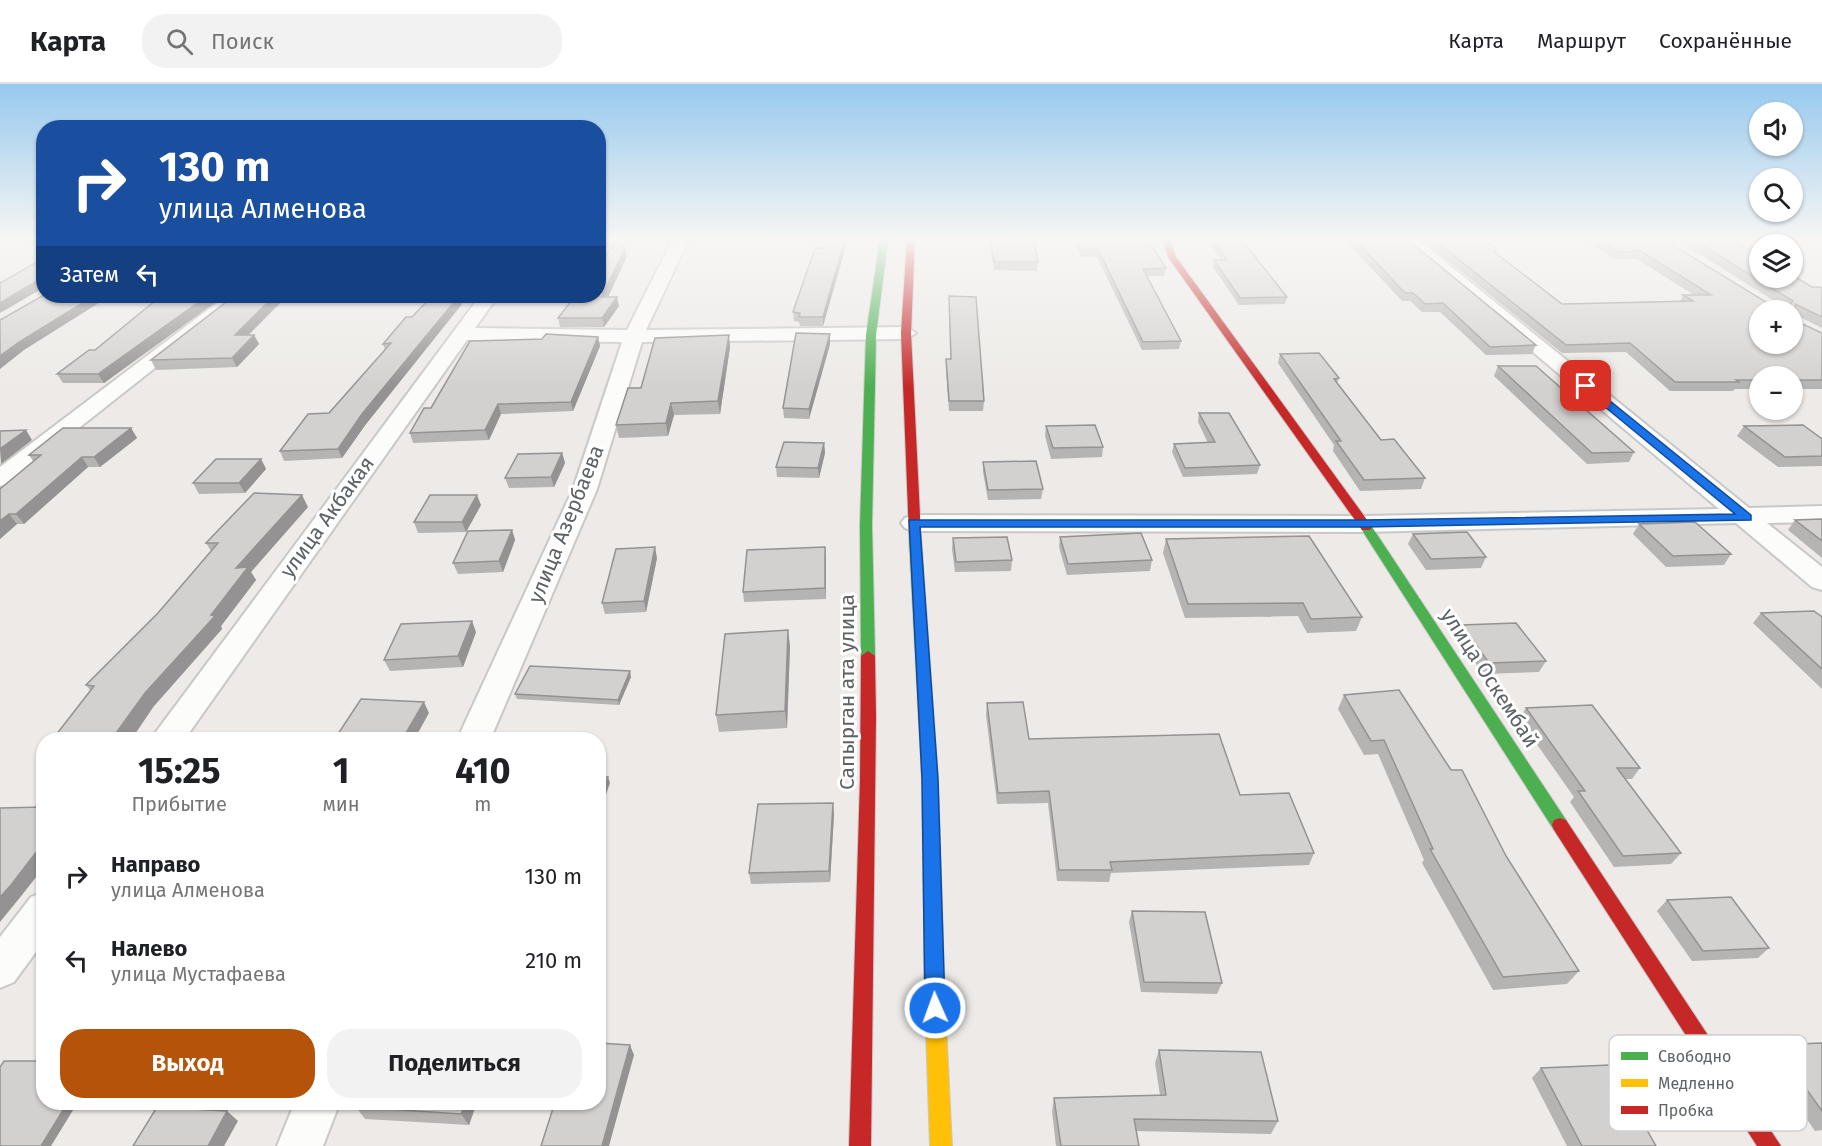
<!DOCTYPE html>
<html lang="ru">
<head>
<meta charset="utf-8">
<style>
  :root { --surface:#fff; --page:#f2f2f2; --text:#202124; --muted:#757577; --line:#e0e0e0; --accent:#b45309 }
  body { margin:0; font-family:"Fira Sans",sans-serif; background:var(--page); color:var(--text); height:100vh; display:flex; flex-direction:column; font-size:22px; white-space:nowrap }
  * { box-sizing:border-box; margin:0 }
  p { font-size:20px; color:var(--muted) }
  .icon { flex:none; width:33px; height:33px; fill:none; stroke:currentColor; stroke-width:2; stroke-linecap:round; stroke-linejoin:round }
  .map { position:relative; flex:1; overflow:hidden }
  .panel { position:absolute; left:36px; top:648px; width:570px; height:378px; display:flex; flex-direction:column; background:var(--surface); border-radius:24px; box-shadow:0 2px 4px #0004 }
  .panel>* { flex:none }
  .banner { position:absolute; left:36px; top:36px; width:570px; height:183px; border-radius:24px; box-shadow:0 2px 4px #0004; background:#1a4fa0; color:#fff; overflow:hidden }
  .fabs { position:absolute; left:1749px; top:18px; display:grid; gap:12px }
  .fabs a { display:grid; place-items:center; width:54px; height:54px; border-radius:50%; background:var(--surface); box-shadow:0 2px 4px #0004; font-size:30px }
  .pin { position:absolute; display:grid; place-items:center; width:51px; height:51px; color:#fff; margin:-26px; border-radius:12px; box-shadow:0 3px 9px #0006 }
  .me { position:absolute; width:66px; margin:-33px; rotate:358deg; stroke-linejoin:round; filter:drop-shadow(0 0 4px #0008) }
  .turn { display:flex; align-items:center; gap:21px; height:126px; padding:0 24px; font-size:27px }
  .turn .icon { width:78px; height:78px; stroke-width:2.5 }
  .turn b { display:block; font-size:42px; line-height:51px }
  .then { display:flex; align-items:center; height:57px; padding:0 24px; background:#0003; gap:12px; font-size:22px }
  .eta { display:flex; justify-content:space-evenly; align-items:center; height:102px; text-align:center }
  .eta b { font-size:36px; font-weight:700; line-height:42px }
  .button { display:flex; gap:12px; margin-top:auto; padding:12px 24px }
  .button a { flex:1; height:69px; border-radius:24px; background:var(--accent); color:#fff; font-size:24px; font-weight:700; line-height:69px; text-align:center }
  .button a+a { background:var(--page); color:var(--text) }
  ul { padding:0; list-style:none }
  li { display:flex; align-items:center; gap:18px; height:84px; padding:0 24px }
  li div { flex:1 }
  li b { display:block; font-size:22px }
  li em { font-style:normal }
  header { display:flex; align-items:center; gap:36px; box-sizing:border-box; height:84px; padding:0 30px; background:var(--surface); border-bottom:2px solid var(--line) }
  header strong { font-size:28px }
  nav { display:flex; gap:33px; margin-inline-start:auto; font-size:21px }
  .search { width:420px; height:54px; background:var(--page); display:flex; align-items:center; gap:15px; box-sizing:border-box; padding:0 21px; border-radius:24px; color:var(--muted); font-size:22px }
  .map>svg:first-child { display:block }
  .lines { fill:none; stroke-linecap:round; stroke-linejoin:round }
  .street-casing { stroke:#c9c8c8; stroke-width:4 }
  .fast-casing { stroke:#c9c9c9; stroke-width:2 }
  .slow-casing { stroke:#c9c9c9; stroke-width:2 }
  .jam-casing { stroke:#c9c9c9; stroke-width:2 }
  .street { fill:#fcfcfb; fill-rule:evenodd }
  .fast { fill:#4caf50; fill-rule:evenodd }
  .slow { fill:#ffc107; fill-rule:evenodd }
  .jam { fill:#c62828; fill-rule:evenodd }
  .wall { fill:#b5b4b3 }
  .shaded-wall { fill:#949292 }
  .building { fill:#d3d1d0; stroke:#949292; stroke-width:1.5; fill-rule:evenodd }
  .route { fill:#1a73e8; stroke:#114b97; stroke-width:1.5 }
  .labels { text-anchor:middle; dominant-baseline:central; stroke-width:6; stroke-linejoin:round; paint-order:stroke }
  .street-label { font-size:21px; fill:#5d6265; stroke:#fff }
  .key { fill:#fff; stroke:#ced0d1; stroke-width:1.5 }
  .key-label { font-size:16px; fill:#5d6265 }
</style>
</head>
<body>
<header>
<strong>Карта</strong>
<div class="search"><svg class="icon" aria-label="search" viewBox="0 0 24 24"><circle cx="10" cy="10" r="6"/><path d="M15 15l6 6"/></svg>Поиск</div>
<nav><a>Карта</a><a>Маршрут</a><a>Сохранённые</a></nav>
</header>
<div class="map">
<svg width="1822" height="1062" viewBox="0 0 1822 1062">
  <rect width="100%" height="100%" fill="#edeae7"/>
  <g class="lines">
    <g class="street-casing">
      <g id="street">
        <polygon points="673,155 689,155 646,246 906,243 916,249 906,255 642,258 597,405 490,656 457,656 573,405 622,258 467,256 184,656 150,656 480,212 498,212 475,244 627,246"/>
        <polygon points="1399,155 1417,155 1749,424 1822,422 1822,438 1767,439 1822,483 1822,506 1812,503 1736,439 1364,448 914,447 905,444 901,439 905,434 914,431 1364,432 1719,425"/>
        <polygon points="226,212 246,212 8,400 0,402 0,383"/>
        <polygon points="44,808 44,857 14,898 0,904 0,853 31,813"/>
        <polygon points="295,1018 340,1018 323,1062 277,1062"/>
      </g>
    </g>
    <g class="fast-casing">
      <g id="fast">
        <polygon points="880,155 888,155 876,251 872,441 875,572 868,577 861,572 860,441 866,251"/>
        <polygon points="1366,439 1372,443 1566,736 1568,741 1566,746 1560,748 1554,746 1360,443"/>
        <polygon points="915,448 921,452 938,695 945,919 942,926 935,928 928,926 925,919 922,695 909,452"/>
      </g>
    </g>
    <g class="slow-casing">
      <polygon id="slow" points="935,910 942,912 945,919 952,1062 930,1062 925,919 928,912"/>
    </g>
    <g class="jam-casing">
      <g id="jam">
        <polygon points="907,155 915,155 911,249 921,452 915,456 909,452 901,249"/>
        <polygon points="1162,155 1170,155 1176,173 1370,440 1372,443 1370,446 1362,446 1168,173"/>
        <polygon points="868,567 875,572 876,633 871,1062 849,1062 860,695 861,572"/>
        <polygon points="1560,734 1566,736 1781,1062 1757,1062 1554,746 1552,741 1554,736"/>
      </g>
    </g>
    <use href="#street" class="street"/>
    <use href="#fast" class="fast"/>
    <use href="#slow" class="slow"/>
    <use href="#jam" class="jam"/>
  </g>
  <g class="wall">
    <polygon points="0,155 44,155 44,156 0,157"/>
    <polygon points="598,155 652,155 651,157 598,156"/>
    <polygon points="989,155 1034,155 1038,178 1037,187 994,186"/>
    <polygon points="1073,155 1147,155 1166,184 1164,192 1147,192 1181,257 1179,265 1142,266 1097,173 1081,173"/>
    <polygon points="1207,155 1241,155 1287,213 1285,220 1239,221 1213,183 1214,176 1221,176"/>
    <polygon points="1344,155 1407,155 1536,261 1532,270 1486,271 1440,228 1422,228 1410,217 1402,217"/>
    <polygon points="1421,155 1484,155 1497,166 1496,169 1562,220 1680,218 1683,211 1694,211 1637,175 1614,175 1585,155 1663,155 1769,220 1779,220 1675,155 1731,155 1812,203 1822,204 1822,244 1796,231 1796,237 1822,249 1822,305 1792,305 1792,292 1760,292 1760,305 1735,305 1733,307 1670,307 1626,268 1562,269"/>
    <polygon points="625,164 627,172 608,213 619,222 604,243 560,243 558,234"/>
    <polygon points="842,173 823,242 800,242 799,238 794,237 793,228"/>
    <polygon points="161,212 224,212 104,299 63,299 57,290 95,266"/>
    <polygon points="234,212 287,212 249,251 254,251 259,260 237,283 156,286 151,276"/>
    <polygon points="459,212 462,220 366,340 342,374 284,377 280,367 329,329 385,266 383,260 412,233"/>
    <polygon points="949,212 984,317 983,327 949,327 946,284 946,275 951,275"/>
    <polygon points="830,250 830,260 809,335 784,334 783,324"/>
    <polygon points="598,253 600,262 573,327 501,330 489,356 413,359 410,349 431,324"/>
    <polygon points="730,263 720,330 674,331 668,352 619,354 616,341 641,304"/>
    <polygon points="1280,270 1339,294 1337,299 1381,356 1425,394 1421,405 1360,407 1333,367 1334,361 1278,279"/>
    <polygon points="1498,282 1634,368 1629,378 1587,380 1494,292"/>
    <polygon points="1199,329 1260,381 1257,390 1183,393 1172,368 1174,360 1208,359 1198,338"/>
    <polygon points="1046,342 1103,363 1102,373 1051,375 1045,352"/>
    <polygon points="1744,342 1822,355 1822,382 1778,383 1737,352"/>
    <polygon points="131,344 137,354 100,383 88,383 24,440 17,440 0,455 0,405 33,377 29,371"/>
    <polygon points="824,359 825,369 819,394 777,393 776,383"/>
    <polygon points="562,369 565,379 554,403 509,404 505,394"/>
    <polygon points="261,375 266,385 245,409 199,410 193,399"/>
    <polygon points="983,378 1043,405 1041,415 988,416 983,388"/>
    <polygon points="481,421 466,448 418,449 414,438"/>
    <polygon points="308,423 251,488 256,496 221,542 222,545 154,622 90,606 86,601 158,529 211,467 206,459"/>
    <polygon points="1822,435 1822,474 1788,446 1795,436"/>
    <polygon points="1639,440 1731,470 1724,481 1666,483 1633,450"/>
    <polygon points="512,446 515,456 503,488 458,490 453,479"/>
    <polygon points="1413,450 1486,473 1481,484 1426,486 1408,460"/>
    <polygon points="1060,453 1152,476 1150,487 1067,491 1059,463"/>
    <polygon points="953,454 1012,476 1011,487 955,488 952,465"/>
    <polygon points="1166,455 1362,533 1356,547 1307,549 1298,532 1185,534 1163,469"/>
    <polygon points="825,463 826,515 744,518 743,508"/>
    <polygon points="657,474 646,528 605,530 602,519"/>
    <polygon points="1761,529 1822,533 1822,605 1753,539"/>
    <polygon points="1462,541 1546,577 1539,588 1483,590 1457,552"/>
    <polygon points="476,548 463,583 390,587 384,576"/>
    <polygon points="790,562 787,644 719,648 716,631"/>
    <polygon points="631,593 619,621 517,615 515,610"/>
    <polygon points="1344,611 1506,772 1579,887 1567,900 1493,906 1422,779 1424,776 1378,670 1364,671 1338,625"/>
    <polygon points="987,619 1029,655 1240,711 1314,769 1309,781 1111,789 1109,798 1057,797 1048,719 997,720 986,631"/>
    <polygon points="1526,624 1640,684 1632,695 1625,695 1681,769 1671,780 1614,783 1570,718 1574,713 1519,635"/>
    <polygon points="834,730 830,798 751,800 749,789"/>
    <polygon points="1667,816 1769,864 1758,874 1692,877 1657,827"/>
    <polygon points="1132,827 1222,899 1217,910 1141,908 1129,838"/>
    <polygon points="44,861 44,875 37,869"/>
    <polygon points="1822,959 1822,1046 1815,1047 1763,971 1775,961"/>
    <polygon points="1159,966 1278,1037 1271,1050 1136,1047 1139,1062 1056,1062 1052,1027 1054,1014 1160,1011 1155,979"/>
    <polygon points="1541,984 1656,1062 1567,1062 1532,994"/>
    <polygon points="358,1018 477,1018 469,1041 365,1035 356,1023"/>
  </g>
  <g class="shaded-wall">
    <polygon points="845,155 848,155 823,242 823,233"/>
    <polygon points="625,164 627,172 604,222 602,213"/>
    <polygon points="38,196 43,204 0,229 0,219"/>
    <polygon points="94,212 110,212 24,266 0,285 0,272 19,258"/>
    <polygon points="207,212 224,212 104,299 98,290"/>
    <polygon points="274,212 287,212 239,260 235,251"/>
    <polygon points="459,212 462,220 366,340 342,374 338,365 362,330"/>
    <polygon points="617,213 619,222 604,243 602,234"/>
    <polygon points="830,250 830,260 809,335 809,325"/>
    <polygon points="254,251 259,260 237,283 232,274"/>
    <polygon points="729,251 730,263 720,330 718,317"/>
    <polygon points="598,253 600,262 573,327 571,318"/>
    <polygon points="671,319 674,331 668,352 666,339"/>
    <polygon points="498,320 501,330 489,356 485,346"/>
    <polygon points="131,344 137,354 100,383 94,373"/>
    <polygon points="26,346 32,356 1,380 0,365"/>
    <polygon points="824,359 825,369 819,394 818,384"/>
    <polygon points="562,369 565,379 554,403 551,393"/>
    <polygon points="82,373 88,383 24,440 16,430"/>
    <polygon points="261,375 266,385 245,409 239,399"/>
    <polygon points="302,411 308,423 251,488 256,496 221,542 222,545 154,622 131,656 111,656 145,609 211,531 236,484"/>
    <polygon points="477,411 481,421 466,448 462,438"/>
    <polygon points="9,430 17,440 0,455 0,437"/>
    <polygon points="512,446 515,456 503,488 499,477"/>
    <polygon points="655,463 657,474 646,528 644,517"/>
    <polygon points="825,463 826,474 826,515 825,504"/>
    <polygon points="472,537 476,548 463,583 458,572"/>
    <polygon points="788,546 790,562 787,644 785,627"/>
    <polygon points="630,587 631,593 619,621 618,616"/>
    <polygon points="424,618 429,629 414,656 402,656"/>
    <polygon points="608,693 610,699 598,733 598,722"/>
    <polygon points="833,719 834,730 830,798 829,787"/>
    <polygon points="44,758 44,783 22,811 0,838 0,813"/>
    <polygon points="630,961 634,971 609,1062 602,1062"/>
    <polygon points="68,1018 78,1018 51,1062 41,1062"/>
    <polygon points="466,1018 477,1018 469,1041 461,1030"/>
    <polygon points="227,1027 238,1037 224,1062 208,1062"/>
  </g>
  <g class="building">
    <polygon points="824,155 845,155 823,233 799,233 800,229 793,228 815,164 824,164"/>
    <polygon points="990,155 1034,155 1038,178 994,178"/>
    <polygon points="1077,155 1147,155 1166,184 1143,185 1181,257 1143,258 1098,165 1082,166"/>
    <polygon points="1213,155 1241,155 1287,213 1240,214 1214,176 1227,176"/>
    <polygon points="1354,155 1407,155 1536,261 1490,263 1443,219 1425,220 1413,209 1405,209"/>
    <path d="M1433,155H1484L1497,166L1493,167L1562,220L1693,217L1683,211H1711L1641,167L1618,168L1600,155H1663L1769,220H1791L1793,217L1692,155H1731L1760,172V194H1792V191L1812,203H1819L1822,204V233L1795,220L1796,237L1822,249V296H1792V292H1760V296H1736L1739,298H1675L1630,259L1566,261ZM1760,226H1792V260H1760Z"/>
    <polygon points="616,158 625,164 602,213 617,213 602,234 558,234 575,212 598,212 598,181"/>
    <polygon points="44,174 44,202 42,202 41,197 38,196 0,219 0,199"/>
    <polygon points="44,211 94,212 19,258 0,272 0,236"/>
    <polygon points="161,212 207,212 98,290 57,290 89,266 95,266"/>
    <polygon points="234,212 274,212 235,251 254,251 232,274 151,276"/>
    <polygon points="432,212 459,212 362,330 338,365 280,367 308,330 329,329 391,259 383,260 406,233 412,233"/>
    <polygon points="949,212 976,213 984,317 949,317 946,275 951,275"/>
    <polygon points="796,249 830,250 809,325 783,324"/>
    <polygon points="546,250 598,253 571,318 498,320 485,346 410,349 424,324 431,324 470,257 542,255"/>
    <polygon points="729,251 718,317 671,319 666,339 616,341 628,304 641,304 655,254"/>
    <polygon points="1319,269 1339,294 1334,295 1381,356 1394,355 1425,394 1364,396 1336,357 1341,357 1280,270"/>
    <polygon points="1498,282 1536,282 1634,368 1592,369"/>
    <polygon points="1199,329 1229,329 1260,381 1185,384 1174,360 1215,358"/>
    <polygon points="1095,341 1103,363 1053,364 1046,342"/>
    <polygon points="1803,341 1822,355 1822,372 1785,373 1744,342"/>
    <polygon points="63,344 131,344 94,373 82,373 16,430 9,430 0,437 0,405 41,371 29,371"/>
    <polygon points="26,346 0,365 0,347"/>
    <polygon points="784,358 824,359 818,384 776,383"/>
    <polygon points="562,369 551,393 505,394 518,370"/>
    <polygon points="216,375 261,375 239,399 193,399"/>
    <polygon points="1036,377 1043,405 988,406 983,378"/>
    <polygon points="254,409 302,411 236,484 248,483 211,531 215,532 145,609 111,656 52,656 94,602 86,601 158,529 218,459 206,459"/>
    <polygon points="430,411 477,411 462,438 414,438"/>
    <polygon points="1822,435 1822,457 1795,436"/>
    <polygon points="1695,438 1731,470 1673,472 1639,440"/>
    <polygon points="512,446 499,477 453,479 468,447"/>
    <polygon points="1467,448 1486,473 1431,475 1413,450"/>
    <polygon points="1141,449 1152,476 1068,480 1060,453"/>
    <polygon points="1309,452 1362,533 1311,535 1303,519 1188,520 1166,455"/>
    <polygon points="1007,453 1012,476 956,478 953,454"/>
    <polygon points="655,463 644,517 602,519 616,465"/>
    <polygon points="825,463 825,504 743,508 747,466"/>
    <polygon points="1814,527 1822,533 1822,585 1761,529"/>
    <polygon points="472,537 458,572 384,576 401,540"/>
    <polygon points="1516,539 1546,577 1489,579 1462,541"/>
    <polygon points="788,546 785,627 716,631 725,550"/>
    <polygon points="530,582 630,587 618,616 515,610"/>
    <polygon points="1399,606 1451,686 1462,686 1506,772 1579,887 1503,893 1430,765 1433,765 1384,656 1371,657 1344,611"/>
    <polygon points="361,615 424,618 402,656 334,656"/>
    <polygon points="1023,618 1029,655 1219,650 1240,711 1289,709 1314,769 1110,778 1112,786 1059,786 1049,707 998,709 987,619"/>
    <polygon points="1592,621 1640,684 1617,684 1681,769 1623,772 1578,707 1585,707 1526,624"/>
    <polygon points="598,693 608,693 598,722"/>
    <polygon points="833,719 829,787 749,789 758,720"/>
    <polygon points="44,723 44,758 11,801 0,813 0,724"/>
    <polygon points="1731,813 1769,864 1703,867 1667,816"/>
    <polygon points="1132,827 1205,828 1222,899 1144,898"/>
    <polygon points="44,861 44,870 37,869"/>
    <polygon points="598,959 630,961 602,1062 541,1062 555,1018 598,1018"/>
    <polygon points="1822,959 1822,1027 1775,961"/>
    <polygon points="1159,966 1261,968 1278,1037 1134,1035 1139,1062 1061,1062 1054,1014 1166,1011"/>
    <polygon points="4,977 44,977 44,1018 68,1018 41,1062 0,1062 0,983"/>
    <polygon points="1610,981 1656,1062 1582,1062 1541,984"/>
    <polygon points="358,1018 466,1018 461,1030 356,1023"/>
    <polygon points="157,1023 227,1027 208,1062 133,1062"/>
  </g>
  <linearGradient id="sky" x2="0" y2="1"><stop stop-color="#96c9ee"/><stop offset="0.51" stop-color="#f7f6f4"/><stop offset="1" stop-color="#f7f6f4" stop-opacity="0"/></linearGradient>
  <rect width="1822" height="304" fill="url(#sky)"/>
  <polygon class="route" points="1582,300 1589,300 1751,431 1751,436 1364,443 920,443 938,695 945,924 942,931 935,934 928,931 925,924 922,695 909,436 1364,436 1735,430 1582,304"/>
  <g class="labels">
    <g class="street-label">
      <text transform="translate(327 433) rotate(-54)">улица Акбакая</text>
      <text transform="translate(566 440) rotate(-68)">улица Азербаева</text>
      <text transform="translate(1490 594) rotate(57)">улица Оскембай</text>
      <text transform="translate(847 608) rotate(-90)">Сапырган ата улица</text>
    </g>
  </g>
  <rect x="1609" y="951" width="198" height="96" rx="9" class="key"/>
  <rect x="1621" y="968" width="27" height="8" fill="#4caf50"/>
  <rect x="1621" y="995" width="27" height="8" fill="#ffc107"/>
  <rect x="1621" y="1022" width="27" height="8" fill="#c62828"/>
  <g class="key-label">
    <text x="1658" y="978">Свободно</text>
    <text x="1658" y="1005">Медленно</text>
    <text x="1658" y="1032">Пробка</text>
  </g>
</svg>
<div class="fabs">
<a><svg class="icon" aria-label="sound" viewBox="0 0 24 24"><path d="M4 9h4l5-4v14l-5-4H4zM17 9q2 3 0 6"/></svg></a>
<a><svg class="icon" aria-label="search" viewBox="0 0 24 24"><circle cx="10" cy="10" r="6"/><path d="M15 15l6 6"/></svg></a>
<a><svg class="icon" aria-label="layers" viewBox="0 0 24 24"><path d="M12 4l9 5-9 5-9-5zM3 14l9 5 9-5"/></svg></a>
<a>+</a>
<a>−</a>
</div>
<div class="pin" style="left:1586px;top:302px;background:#d93025"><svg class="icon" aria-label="arrive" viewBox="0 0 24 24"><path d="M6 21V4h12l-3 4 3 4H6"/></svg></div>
<svg class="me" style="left:935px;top:924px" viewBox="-20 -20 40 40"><circle r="17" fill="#1a73e8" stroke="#fff" stroke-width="3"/><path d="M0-11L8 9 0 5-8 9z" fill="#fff"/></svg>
<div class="banner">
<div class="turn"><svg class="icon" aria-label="right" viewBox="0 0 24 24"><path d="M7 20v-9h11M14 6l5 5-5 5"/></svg><div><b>130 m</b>улица Алменова</div></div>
<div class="then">Затем<svg class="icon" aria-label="left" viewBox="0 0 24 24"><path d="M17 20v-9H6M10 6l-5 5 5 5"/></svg></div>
</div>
<section class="panel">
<div class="eta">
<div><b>15:25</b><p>Прибытие</p></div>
<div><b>1</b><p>мин</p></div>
<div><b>410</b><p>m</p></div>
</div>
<ul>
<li><svg class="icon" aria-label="right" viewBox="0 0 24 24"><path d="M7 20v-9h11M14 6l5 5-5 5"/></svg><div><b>Направо</b><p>улица Алменова</p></div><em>130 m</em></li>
<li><svg class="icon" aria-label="left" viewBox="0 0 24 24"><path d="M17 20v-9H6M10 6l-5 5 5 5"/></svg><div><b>Налево</b><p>улица Мустафаева</p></div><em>210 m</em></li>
</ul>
<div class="button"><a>Выход</a><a>Поделиться</a></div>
</section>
</div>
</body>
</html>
